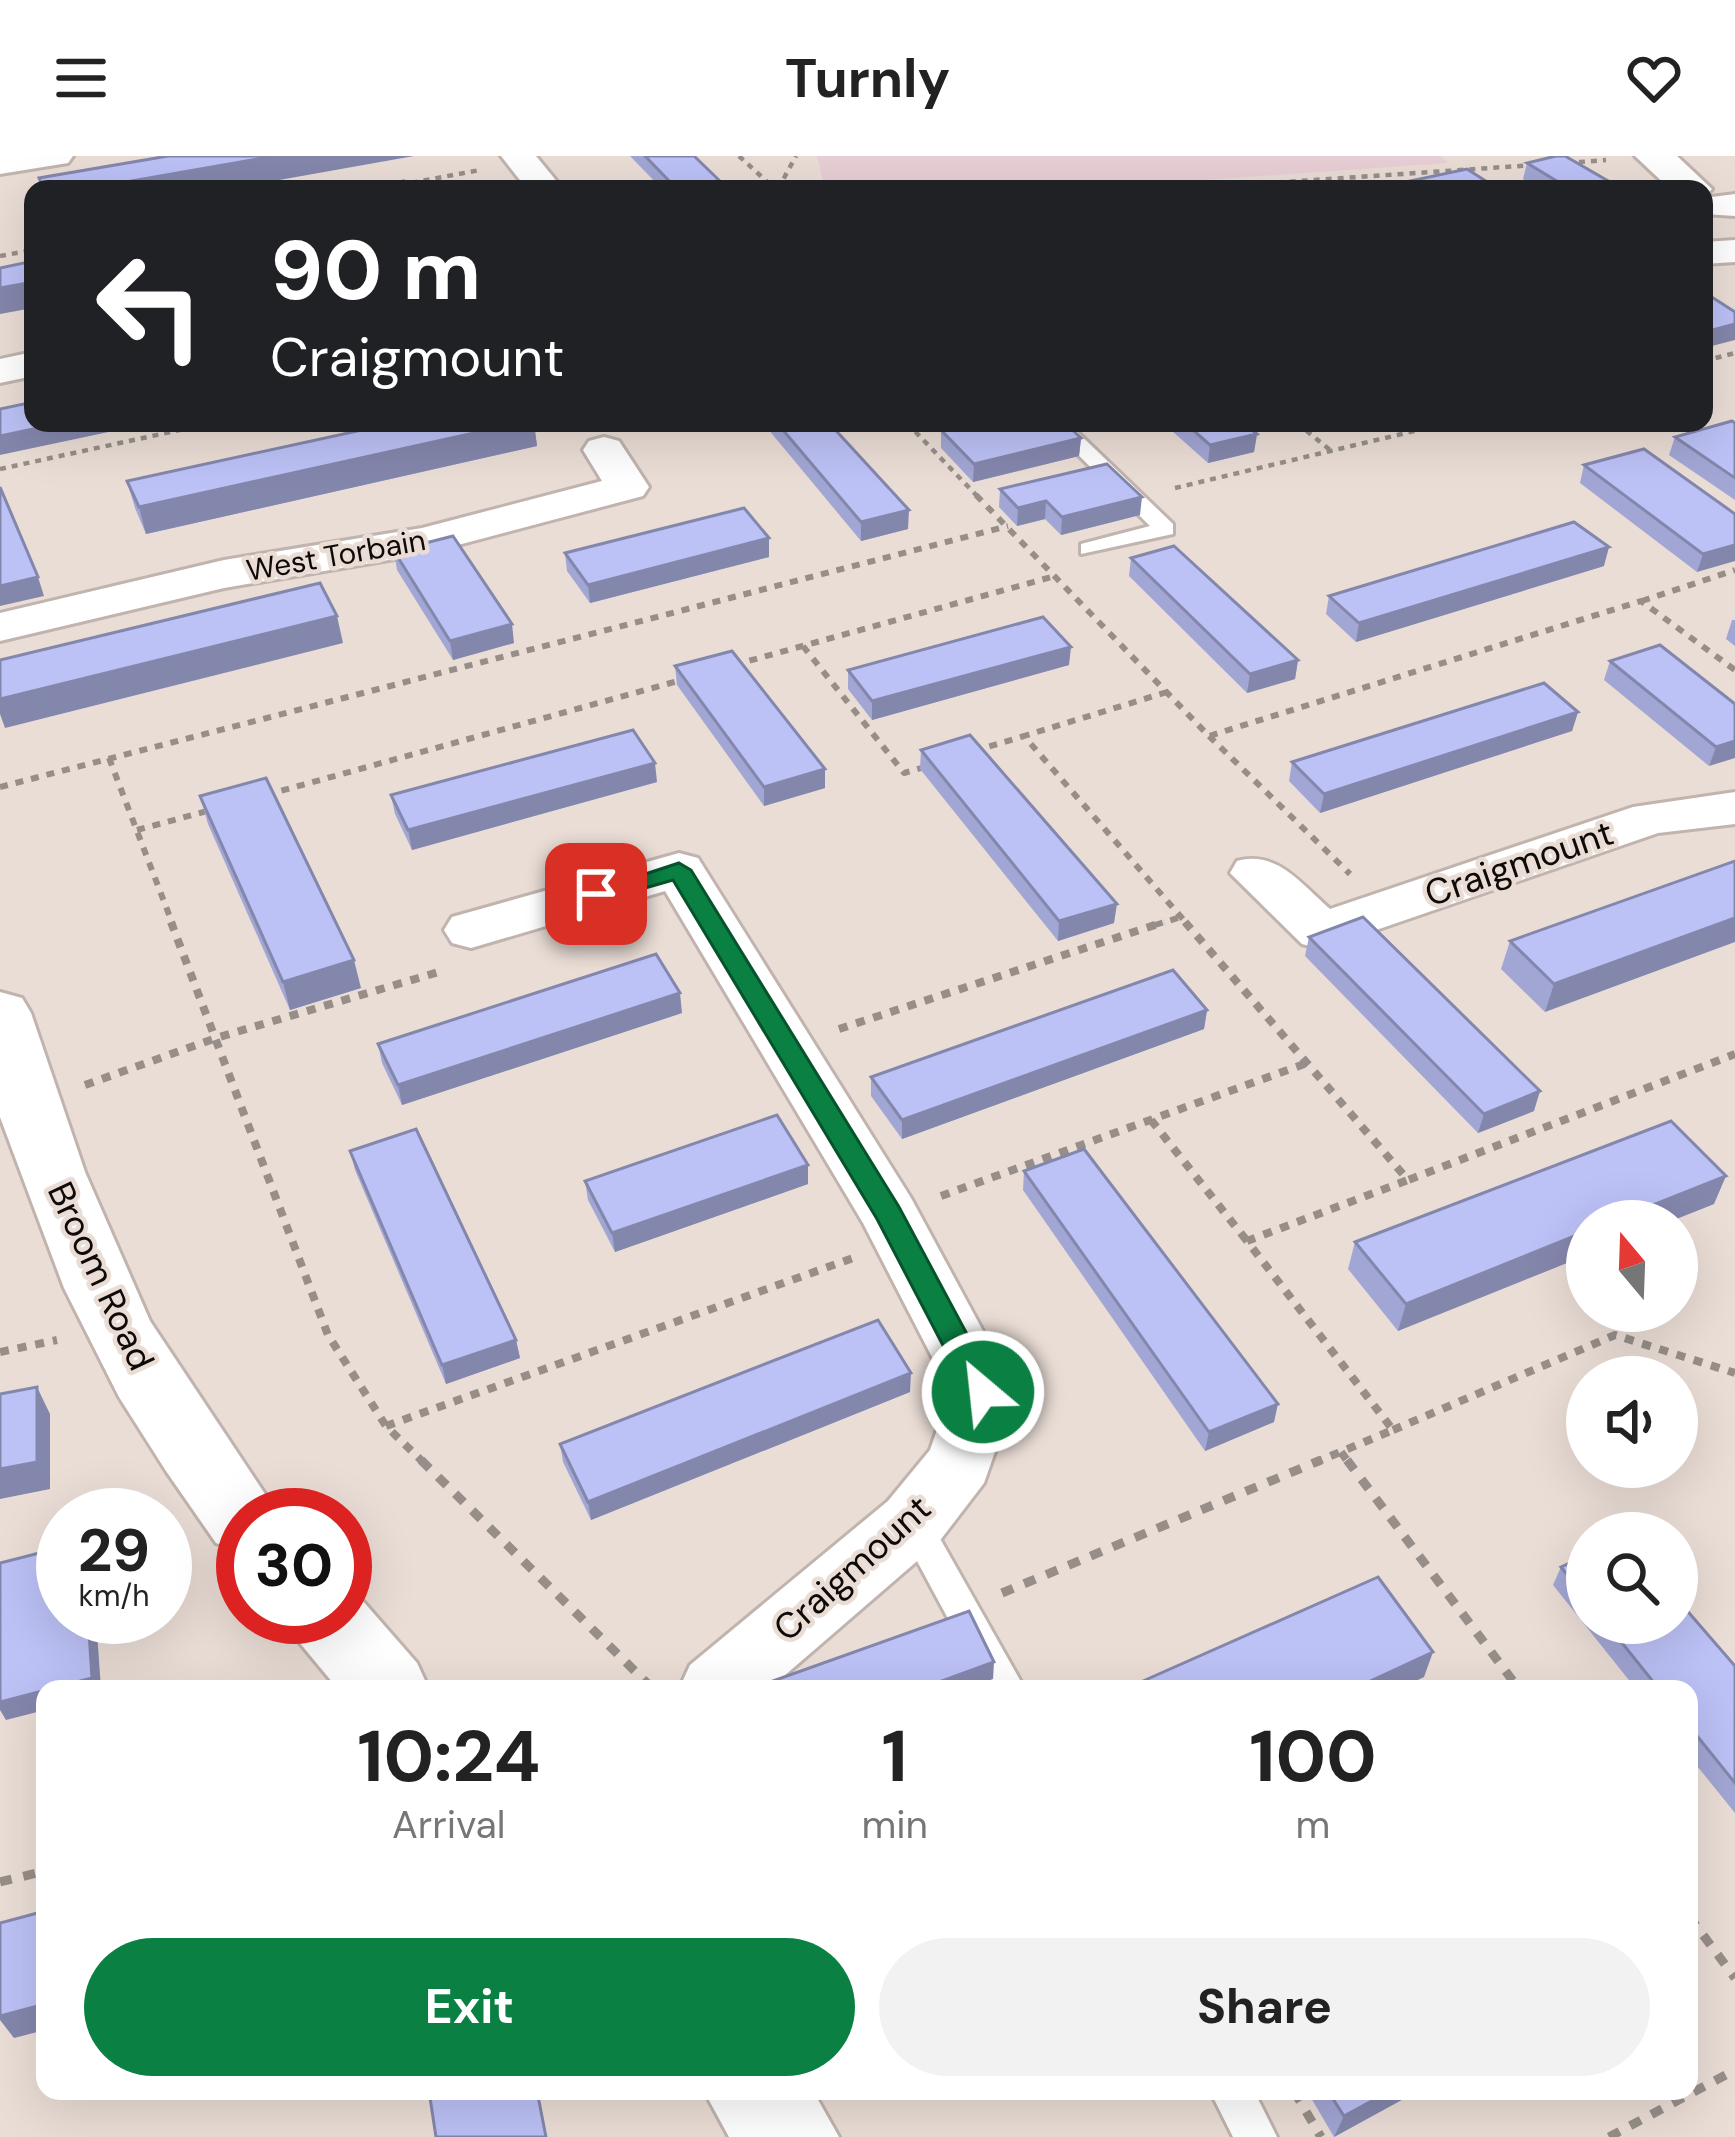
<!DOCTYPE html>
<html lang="en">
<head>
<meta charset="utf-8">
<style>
  :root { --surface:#fff; --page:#f2f2f2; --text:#222; --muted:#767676; --accent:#0b8043 }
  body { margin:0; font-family:"DM Sans",sans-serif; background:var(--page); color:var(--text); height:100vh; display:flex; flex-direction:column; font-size:45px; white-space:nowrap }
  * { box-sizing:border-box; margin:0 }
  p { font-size:39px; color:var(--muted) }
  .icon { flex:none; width:66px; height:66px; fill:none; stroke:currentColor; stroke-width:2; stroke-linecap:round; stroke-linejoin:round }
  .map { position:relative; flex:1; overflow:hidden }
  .side { position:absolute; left:36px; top:1524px; width:1662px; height:420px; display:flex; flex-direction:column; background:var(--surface); border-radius:24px; box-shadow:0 12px 48px #0002 }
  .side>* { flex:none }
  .guide { position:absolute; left:24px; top:24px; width:1689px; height:252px; border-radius:24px; box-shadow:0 12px 48px #0002; background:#202124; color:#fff; overflow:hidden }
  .needle { width:78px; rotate:341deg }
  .controls { position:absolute; left:1566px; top:1044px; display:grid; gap:24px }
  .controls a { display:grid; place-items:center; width:132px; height:132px; border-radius:50%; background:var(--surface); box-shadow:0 12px 48px #0002; font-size:60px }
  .speed { position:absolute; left:36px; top:1332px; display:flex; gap:24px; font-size:60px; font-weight:700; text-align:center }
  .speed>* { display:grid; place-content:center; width:156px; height:156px; border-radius:50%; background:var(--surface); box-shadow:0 12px 48px #0002; line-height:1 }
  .speed small { font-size:30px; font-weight:400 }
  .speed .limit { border:18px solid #d22; background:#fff; color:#111 }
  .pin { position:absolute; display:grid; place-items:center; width:102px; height:102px; color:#fff; margin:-51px; border-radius:24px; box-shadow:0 6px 18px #0006 }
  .me { position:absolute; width:132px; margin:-66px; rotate:332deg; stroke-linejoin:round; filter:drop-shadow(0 0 9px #0008) }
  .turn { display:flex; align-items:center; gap:42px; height:252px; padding:0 48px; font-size:54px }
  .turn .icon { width:156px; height:156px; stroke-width:2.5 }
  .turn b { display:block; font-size:84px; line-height:102px }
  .eta { display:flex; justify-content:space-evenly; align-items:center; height:204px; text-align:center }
  .eta b { font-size:72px; font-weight:700; line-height:84px }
  .cta { display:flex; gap:24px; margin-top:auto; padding:24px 48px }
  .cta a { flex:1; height:138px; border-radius:72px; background:var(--accent); color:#fff; font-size:48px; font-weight:700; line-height:138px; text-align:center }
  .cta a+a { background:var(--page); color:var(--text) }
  header { display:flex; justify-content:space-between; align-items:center; height:156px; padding:0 48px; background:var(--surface); font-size:54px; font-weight:700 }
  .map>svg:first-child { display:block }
  .education { fill:#e8cfd5 }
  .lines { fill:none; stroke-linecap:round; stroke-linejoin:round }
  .lane-casing { stroke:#c1b4ae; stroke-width:6 }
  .street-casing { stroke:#c1b4ae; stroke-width:6 }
  .secondary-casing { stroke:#c1b4ae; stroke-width:6 }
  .path-far3 { stroke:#978e89; stroke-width:4.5; stroke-dasharray:6 6; stroke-linecap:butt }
  .path-far2 { stroke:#978e89; stroke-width:6; stroke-dasharray:8 8; stroke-linecap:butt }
  .path-far1 { stroke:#978e89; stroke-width:8; stroke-dasharray:9 9; stroke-linecap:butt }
  .path { stroke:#978e89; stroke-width:9; stroke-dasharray:12 12; stroke-linecap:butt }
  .lane { fill:#fff; fill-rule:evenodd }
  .street { fill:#fff; fill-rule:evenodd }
  .secondary { fill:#fff; fill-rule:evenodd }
  .wall { fill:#a2a6d4 }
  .shaded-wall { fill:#8487ac }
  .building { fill:#bcc1f6; stroke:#8487ac; stroke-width:3 }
  .route { fill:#0b8043; stroke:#07532c; stroke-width:3 }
  .labels { text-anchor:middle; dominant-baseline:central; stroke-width:9; stroke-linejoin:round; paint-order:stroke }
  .far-street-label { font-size:30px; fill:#0e0a08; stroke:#eaddd6 }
  .street-label { font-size:36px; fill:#0e0a08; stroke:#eaddd6 }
</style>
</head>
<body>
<header><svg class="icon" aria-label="menu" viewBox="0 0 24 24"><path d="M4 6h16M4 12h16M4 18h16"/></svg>Turnly<svg class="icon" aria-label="heart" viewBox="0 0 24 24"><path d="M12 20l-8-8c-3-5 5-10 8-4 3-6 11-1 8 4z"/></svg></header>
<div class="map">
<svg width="1735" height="1981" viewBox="0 0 1735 1981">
  <rect width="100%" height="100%" fill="#eaddd6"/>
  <polygon class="education" points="817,0 1441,0 1448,7 1076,33 825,33"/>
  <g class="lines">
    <g class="lane-casing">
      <g id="lane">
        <polygon points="1046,267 1068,267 1173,368 1173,378 1081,398 1081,388 1150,370"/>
        <polygon points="913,1351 925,1356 1025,1533 986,1533 896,1366 901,1356"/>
        <polygon points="1210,1935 1254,1935 1277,1981 1233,1981"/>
      </g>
    </g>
    <g class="street-casing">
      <g id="street">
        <polygon points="0,0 73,0 68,7 0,18"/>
        <polygon points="501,0 536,0 563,33 527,33"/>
        <polygon points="1735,38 1735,60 1704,58 1704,42"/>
        <polygon points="1735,84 1735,106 1704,108 1704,86"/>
        <polygon points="33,196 33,220 0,227 0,203"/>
        <polygon points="604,281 619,285 649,331 643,340 424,398 224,432 0,485 0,457 224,404 422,372 602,325 583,294 589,285"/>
        <path d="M1735,636V668L1658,677L1321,793L1302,788L1230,717L1237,705C1277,694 1301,728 1330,753L1633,651Z"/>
        <polygon points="679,697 698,702 911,1042 1016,1236 984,1327 938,1387 769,1533 679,1533 690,1509 888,1345 930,1294 950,1236 863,1067 665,735 471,792 452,787 444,774 452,761"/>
      </g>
    </g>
    <g class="secondary-casing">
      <g id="secondary">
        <polygon points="1635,0 1677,0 1712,33 1704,42 1704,33 1670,33"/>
        <polygon points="0,836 22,842 31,857 85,1016 150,1165 279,1359 243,1359 243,1397 216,1387 166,1315 119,1241 64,1132 0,961"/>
        <polygon points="345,1433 355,1436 417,1507 429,1533 338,1533 299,1486 287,1461 345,1461"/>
        <polygon points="704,1935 813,1935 839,1981 729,1981"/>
      </g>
    </g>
    <g class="path-far3">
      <polyline points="739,0 775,33"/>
      <polyline points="1567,7 1606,4"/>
      <polyline points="400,29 480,14"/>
      <polyline points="778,33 796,0"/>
      <polyline points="1182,33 1534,9"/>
      <polyline points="0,100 33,94"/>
      <polyline points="1704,205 1735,197"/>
      <polyline points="907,267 979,342"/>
      <polyline points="1297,267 1330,294"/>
      <polyline points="0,313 212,267"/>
      <polyline points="1175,332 1448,267"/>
    </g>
    <g class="path-far2">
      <polyline points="976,339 1209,580 1641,445 1735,514"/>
      <polyline points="1642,445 1735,414"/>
      <polyline points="803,490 904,617 925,611"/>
      <polyline points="734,509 1055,420"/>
      <polyline points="1167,536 1024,580 1188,769"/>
      <polyline points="1209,580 1350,718"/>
      <polyline points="974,595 1024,580"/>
      <polyline points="109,602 173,769"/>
      <polyline points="0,631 1008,370"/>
      <polyline points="266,639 685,523"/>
      <polyline points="137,674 211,654"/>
      <polyline points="1155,769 1181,761"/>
    </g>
    <g class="path-far1">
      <polyline points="171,766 328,1179 386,1270 424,1307"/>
      <polyline points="1185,766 1408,1024 1735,898"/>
      <polyline points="839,873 1164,766"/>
      <polyline points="85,929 216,882 442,815"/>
      <polyline points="1151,964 1247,1085"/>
      <polyline points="941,1040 1307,907"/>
      <polyline points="0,1196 57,1184"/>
      <polyline points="386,1270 853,1102"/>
      <polyline points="1393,1274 1615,1179 1735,1217"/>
      <polyline points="1341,1296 1349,1307"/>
      <polyline points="1314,1307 1393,1274 1247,1085 1408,1024"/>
    </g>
    <g class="path">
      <polyline points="421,1304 651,1531"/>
      <polyline points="1347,1304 1519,1533"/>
      <polyline points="1002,1437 1321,1304"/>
      <polyline points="0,1726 45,1715"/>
      <polyline points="1689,1760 1735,1822"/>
      <polyline points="1294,1935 1321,1981"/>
      <polyline points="1609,1981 1735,1914"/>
    </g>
    <use href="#lane" class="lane"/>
    <use href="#street" class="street"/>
    <use href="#secondary" class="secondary"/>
  </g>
  <g class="wall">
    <polygon points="630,0 694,0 723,33 662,33"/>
    <polygon points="1527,7 1622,33 1539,33 1523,23"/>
    <polygon points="394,267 534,267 537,290 146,378 135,352 127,325"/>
    <polygon points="763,267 829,267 908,373 861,385"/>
    <polygon points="1163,267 1244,267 1257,278 1254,296 1208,307"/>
    <polygon points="1735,267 1735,344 1669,299 1675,281"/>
    <polygon points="941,274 1081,282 1079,300 973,326 941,292"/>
    <polygon points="1584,309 1735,358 1697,416 1580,327"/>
    <polygon points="1000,333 1140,359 1061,379 1045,363 1017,370 999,351"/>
    <polygon points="394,395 514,487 453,504 397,414"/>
    <polygon points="565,397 769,401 590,447 567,415"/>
    <polygon points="1131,402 1298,504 1295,523 1247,537 1129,420"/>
    <polygon points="1604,410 1356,486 1326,458 1329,440"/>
    <polygon points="1732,464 1735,464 1735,490 1726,483"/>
    <polygon points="1610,505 1735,548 1709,610 1604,524"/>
    <polygon points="1069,509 872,564 848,533 848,514"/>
    <polygon points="675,510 825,613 825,632 764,650 677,529"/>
    <polygon points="1578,556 1572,575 1320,657 1289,625 1292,606"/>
    <polygon points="921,594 1114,767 1058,785 920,613"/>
    <polygon points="657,626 412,694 395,658 391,639"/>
    <polygon points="200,640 361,832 290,854 208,668"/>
    <polygon points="1735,705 1545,856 1501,813 1510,785"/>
    <polygon points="1309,781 1534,955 1478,977 1305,800"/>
    <polygon points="1207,854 1204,873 902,983 871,940 871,921"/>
    <polygon points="682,857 402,949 382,907 378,888"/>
    <polygon points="350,995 516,1184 520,1202 446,1228 355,1014"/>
    <polygon points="808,1009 808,1028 615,1096 588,1044 585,1025"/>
    <polygon points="1024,1015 1274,1266 1205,1295 1023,1034"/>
    <polygon points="1714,1048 1671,1065 1587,1065 1398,1175 1348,1113 1355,1086"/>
    <polygon points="910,1236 591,1364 563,1306 560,1288"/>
    <polygon points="1587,1399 1587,1467 1677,1467 1735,1510 1735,1657 1689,1600 1689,1533 1636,1533 1553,1429 1561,1411"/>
    <polygon points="1307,1935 1418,1935 1334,1981"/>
  </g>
  <g class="shaded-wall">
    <polygon points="275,0 414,0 228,33 86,33"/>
    <polygon points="722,27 723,33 694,33"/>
    <polygon points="33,126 33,152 0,158 0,132"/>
    <polygon points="1735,168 1735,184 1704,192 1709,175"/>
    <polygon points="61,267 151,267 0,299 0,280"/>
    <polygon points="519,267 534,267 537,290 146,378 139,351"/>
    <polygon points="1257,278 1254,296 1208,307 1210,289"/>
    <polygon points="1081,282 1079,300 973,326 974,308"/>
    <polygon points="1142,341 1140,359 1061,379 1062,361"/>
    <polygon points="1046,345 1045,363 1017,370 1018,352"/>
    <polygon points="909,354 908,373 861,385 861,366"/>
    <polygon points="769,382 769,401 590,447 588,429"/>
    <polygon points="1735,389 1735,405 1697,416 1703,398"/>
    <polygon points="1609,391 1604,410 1356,486 1359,467"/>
    <polygon points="38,421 44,440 0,450 0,430"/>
    <polygon points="337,460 343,487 5,572 0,558 0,543"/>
    <polygon points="512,468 514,487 453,504 450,485"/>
    <polygon points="1071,491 1069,509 872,564 872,545"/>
    <polygon points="1298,504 1295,523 1247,537 1250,518"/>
    <polygon points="1578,556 1572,575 1320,657 1324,638"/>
    <polygon points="1735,585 1735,602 1709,610 1716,591"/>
    <polygon points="655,607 657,626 412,694 408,674"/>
    <polygon points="825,613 825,632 764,650 764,631"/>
    <polygon points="1117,748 1114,767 1058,785 1059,765"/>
    <polygon points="1735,762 1735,786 1545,856 1554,828"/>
    <polygon points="354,804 361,832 290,854 283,826"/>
    <polygon points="680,837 682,857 402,949 398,929"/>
    <polygon points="1207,854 1204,873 902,983 902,964"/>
    <polygon points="1540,935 1534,955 1478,977 1484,958"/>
    <polygon points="808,1009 808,1028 615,1096 612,1077"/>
    <polygon points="1726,1020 1714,1048 1671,1065 1613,1065"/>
    <polygon points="1587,1075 1587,1099 1398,1175 1406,1148"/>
    <polygon points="516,1184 520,1202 446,1228 442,1209"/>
    <polygon points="911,1217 910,1236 591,1364 588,1346"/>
    <polygon points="37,1231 50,1258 50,1333 0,1343 0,1313"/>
    <polygon points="1278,1248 1274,1266 1205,1295 1209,1276"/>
    <polygon points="88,1461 96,1461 101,1533 49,1533"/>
    <polygon points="1433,1496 1424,1521 1399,1533 1353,1533"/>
    <polygon points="994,1506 993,1523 966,1533 920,1533"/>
    <polygon points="45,1534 45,1554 6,1564 0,1554 0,1546"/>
    <polygon points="45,1848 45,1874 14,1882 0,1864 0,1860"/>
    <polygon points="1390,1935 1418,1935 1334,1981 1344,1960"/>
  </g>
  <g class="building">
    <polygon points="168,0 275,0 86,33 44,33 39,22"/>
    <polygon points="645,0 694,0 722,27 694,33 677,33"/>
    <polygon points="1556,0 1565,0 1622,33 1570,33 1527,7"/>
    <polygon points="1467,13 1495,31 1485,33 1372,33"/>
    <polygon points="404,25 410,33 360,33"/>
    <polygon points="33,105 33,126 0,132 0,112"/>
    <polygon points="1704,136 1735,156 1735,168 1709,175 1704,172"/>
    <polygon points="33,246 33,267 61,267 0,280 0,253"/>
    <polygon points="1732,265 1735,267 1735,322 1675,281"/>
    <polygon points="394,267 519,267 139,351 127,325"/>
    <polygon points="777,267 829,267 909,354 861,366"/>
    <polygon points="972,267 1065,267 1081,282 974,308 941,274"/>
    <polygon points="1185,267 1244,267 1257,278 1210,289"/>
    <polygon points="1644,293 1735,358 1735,389 1703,398 1584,309"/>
    <polygon points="1107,308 1142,341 1062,361 1046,345 1018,352 1000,333"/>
    <polygon points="0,331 38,421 0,430"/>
    <polygon points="744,352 769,382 588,429 565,397"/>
    <polygon points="1574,366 1609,391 1359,467 1329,440"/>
    <polygon points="453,380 512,468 450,485 394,395"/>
    <polygon points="1174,390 1298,504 1250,518 1131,402"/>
    <polygon points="320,427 337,460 0,543 0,504"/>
    <polygon points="1043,461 1071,491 872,545 848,514"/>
    <polygon points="1660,489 1735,548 1735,585 1716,591 1610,505"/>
    <polygon points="732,495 825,613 764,631 675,510"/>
    <polygon points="1544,527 1578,556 1324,638 1292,606"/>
    <polygon points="633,574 655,607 408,674 391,639"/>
    <polygon points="970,579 1117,748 1059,765 921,594"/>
    <polygon points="266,622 354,804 283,826 200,640"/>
    <polygon points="1735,705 1735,762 1554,828 1510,785"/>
    <polygon points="1363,761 1540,935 1484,958 1309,781"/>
    <polygon points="656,798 680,837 398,929 378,888"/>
    <polygon points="1173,814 1207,854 902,964 871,921"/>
    <polygon points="777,959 808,1009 612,1077 585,1025"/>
    <polygon points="1671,965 1726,1020 1613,1065 1587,1065 1587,1075 1406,1148 1355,1086"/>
    <polygon points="416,973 516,1184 442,1209 350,995"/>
    <polygon points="1084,993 1278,1248 1209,1276 1024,1015"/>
    <polygon points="878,1164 911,1217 588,1346 560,1288"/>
    <polygon points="37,1231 37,1306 0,1313 0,1238"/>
    <polygon points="63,1391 63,1461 88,1461 92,1522 0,1546 0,1407"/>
    <polygon points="1587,1399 1587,1444 1561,1411"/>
    <polygon points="1378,1421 1433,1496 1353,1533 1125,1533"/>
    <polygon points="1677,1443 1735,1510 1735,1627 1689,1570 1689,1533 1659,1533 1606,1467 1677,1467"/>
    <polygon points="969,1455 994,1506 920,1533 753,1532"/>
    <polygon points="45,1755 45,1848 0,1860 0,1767"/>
    <polygon points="429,1935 537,1935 546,1981 436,1981"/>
    <polygon points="1328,1935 1390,1935 1344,1960"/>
  </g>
  <polygon class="route" points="679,707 691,714 899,1051 998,1236 994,1245 972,1245 877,1063 673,724 596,746 584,738"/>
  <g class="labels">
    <g class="far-street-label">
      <text transform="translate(336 399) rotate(-10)">West Torbain</text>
    </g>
    <g class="street-label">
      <text transform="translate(1519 707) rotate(-19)">Craigmount</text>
      <text transform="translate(101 1120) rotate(65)">Broom Road</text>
      <text transform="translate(852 1412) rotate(-42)">Craigmount</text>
    </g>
  </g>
</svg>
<div class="controls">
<a><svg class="needle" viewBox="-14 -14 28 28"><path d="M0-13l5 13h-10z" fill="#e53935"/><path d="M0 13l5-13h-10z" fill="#767676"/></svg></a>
<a><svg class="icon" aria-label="sound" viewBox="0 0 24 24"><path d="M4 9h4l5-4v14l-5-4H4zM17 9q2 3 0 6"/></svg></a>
<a><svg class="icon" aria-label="search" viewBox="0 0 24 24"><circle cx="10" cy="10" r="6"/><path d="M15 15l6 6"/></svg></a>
</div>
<div class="speed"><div>29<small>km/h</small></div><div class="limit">30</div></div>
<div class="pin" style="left:596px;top:738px;background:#d93025"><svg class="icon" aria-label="arrive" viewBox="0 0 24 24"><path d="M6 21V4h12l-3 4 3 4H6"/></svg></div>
<svg class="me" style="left:983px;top:1236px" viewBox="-20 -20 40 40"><circle r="17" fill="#0b8043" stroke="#fff" stroke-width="3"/><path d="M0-11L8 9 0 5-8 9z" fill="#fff"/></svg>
<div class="guide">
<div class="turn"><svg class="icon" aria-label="left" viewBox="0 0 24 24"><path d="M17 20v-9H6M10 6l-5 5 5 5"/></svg><div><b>90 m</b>Craigmount</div></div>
</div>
<section class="side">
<div class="eta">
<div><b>10:24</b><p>Arrival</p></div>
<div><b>1</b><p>min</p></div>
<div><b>100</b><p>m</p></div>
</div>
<div class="cta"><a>Exit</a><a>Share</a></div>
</section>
</div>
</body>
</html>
